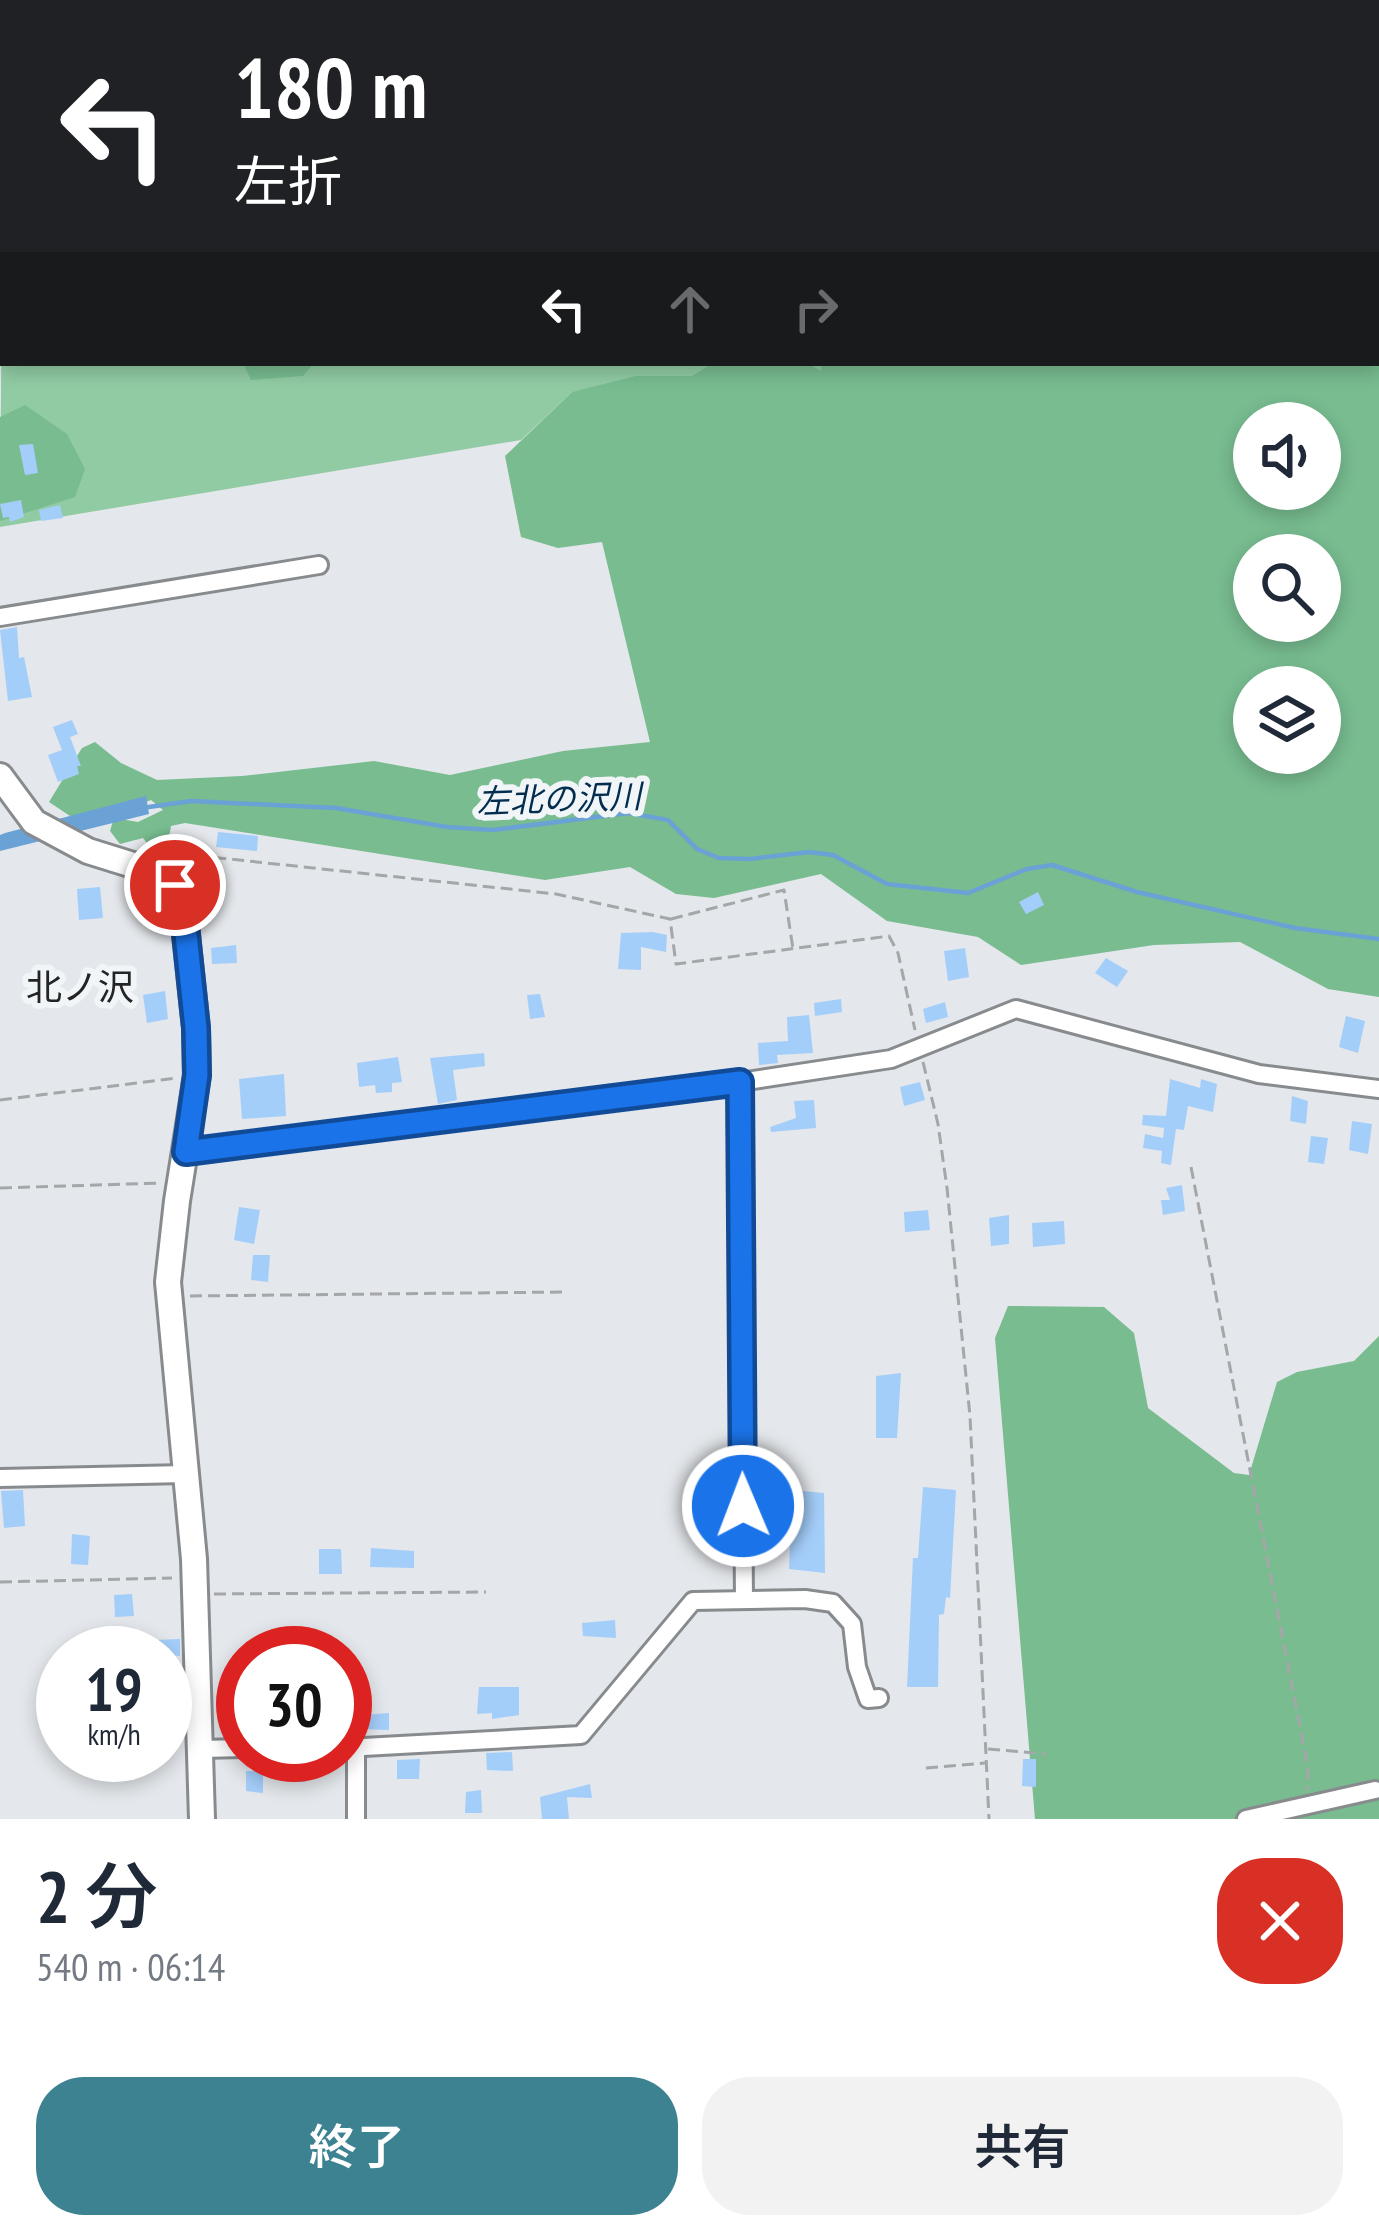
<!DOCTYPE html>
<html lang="ja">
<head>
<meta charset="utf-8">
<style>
  :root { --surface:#fff; --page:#f2f2f3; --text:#1f2937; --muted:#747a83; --accent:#3d8290 }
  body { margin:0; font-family:"PT Sans Narrow","Noto Sans JP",sans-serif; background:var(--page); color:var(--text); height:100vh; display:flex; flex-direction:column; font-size:45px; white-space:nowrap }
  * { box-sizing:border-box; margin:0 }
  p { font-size:39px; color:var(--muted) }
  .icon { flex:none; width:66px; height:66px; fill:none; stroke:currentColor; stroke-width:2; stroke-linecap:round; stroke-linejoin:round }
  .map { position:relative; height:1819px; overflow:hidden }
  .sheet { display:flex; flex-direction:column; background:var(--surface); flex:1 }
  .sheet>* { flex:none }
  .hud { position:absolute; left:0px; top:0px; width:1380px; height:366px; box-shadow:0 6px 18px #0003; background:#202124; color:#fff; overflow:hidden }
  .buttons { position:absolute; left:1233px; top:402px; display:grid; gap:24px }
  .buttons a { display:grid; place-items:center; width:108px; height:108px; border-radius:50%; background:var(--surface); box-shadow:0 6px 18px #0003; font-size:60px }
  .speed { position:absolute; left:36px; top:1626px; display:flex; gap:24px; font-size:60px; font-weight:700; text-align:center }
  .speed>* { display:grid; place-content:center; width:156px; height:156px; border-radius:50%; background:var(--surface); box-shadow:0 6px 18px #0003; line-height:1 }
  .speed small { font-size:30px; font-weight:400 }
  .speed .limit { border:18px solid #d22; background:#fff; color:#111 }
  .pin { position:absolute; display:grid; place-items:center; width:102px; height:102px; color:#fff; margin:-51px; border:6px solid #fff; border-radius:50%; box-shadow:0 3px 12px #0007 }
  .me { position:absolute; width:132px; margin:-66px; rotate:359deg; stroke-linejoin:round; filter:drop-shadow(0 0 9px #0008) }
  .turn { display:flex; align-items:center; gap:42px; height:252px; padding:0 36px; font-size:54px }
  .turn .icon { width:156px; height:156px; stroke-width:2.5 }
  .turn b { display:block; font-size:84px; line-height:102px }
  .lanes { display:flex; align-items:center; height:114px; padding:0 36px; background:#0003; justify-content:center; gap:60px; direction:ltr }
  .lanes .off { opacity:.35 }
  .round { display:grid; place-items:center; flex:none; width:126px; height:126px; border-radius:48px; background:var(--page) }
  .head { display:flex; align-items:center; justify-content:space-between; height:204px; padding:0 36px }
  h1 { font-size:72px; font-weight:600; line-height:90px }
  .button { display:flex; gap:24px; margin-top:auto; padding:24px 36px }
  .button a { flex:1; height:138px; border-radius:48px; background:var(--accent); color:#fff; font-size:48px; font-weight:600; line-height:138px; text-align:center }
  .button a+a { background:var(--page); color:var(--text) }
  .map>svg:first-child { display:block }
  .green { fill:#91cba4 }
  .forest { fill:#78bc90; fill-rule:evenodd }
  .water { fill:#6ba2d5 }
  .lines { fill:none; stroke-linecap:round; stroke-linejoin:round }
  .stream { stroke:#6ba2d5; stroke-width:4.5 }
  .building { fill:#a4cefa }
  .street-casing { stroke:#888b8e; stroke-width:22 }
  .secondary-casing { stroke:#888b8e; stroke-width:30 }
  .primary-casing { stroke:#888b8e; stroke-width:33 }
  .path { stroke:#a4a6a9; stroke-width:3; stroke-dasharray:12 6; stroke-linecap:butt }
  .street { stroke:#fff; stroke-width:16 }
  .secondary { stroke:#fff; stroke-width:24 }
  .primary { stroke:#fff; stroke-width:27 }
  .route-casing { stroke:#114b97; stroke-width:30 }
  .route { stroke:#1a73e8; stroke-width:21 }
  .labels { text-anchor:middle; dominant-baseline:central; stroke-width:12; stroke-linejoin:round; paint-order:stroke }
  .water-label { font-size:33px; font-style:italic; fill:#022d4f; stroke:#f1f5f8 }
  .quarter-label { font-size:36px; fill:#232425; stroke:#f1f5f8 }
</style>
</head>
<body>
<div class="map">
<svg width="1379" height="1819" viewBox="0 0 1379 1819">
  <rect width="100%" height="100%" fill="#e4e7eb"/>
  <polygon class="green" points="3,119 3,363 821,363 822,372 572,392 521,440 0,527"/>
  <g class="forest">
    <polygon points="195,0 594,0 190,3"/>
    <path d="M798,0H1379V997L1328,989L1240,942L1154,945L1021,965L978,937L887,921L821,874L714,898L676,894L630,867L545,880L185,823L171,826L168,843L161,851L150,847L143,838L120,844L110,831L114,818L138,822L163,810L151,800L85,826L49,802L82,748L95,742L121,763L157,780L242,776L374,761L450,775L563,751L650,742L602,542L558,548L521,537L505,456L572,392L636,376H692L713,363H807L821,371V363H1377V3H796ZM1254,423H1320V489H1254ZM1254,555H1320V621H1254ZM1254,687H1320V753H1254Z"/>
    <polygon points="243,363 314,363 303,376 251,380"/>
    <polygon points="25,405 67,434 85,469 75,497 0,521 0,417"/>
    <polygon points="1008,1306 1104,1307 1134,1333 1148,1408 1234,1473 1249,1475 1277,1382 1297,1372 1354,1361 1379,1336 1379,1819 1035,1819 995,1338"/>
  </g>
  <polygon class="water" points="146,796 149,814 0,851 0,835 5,833"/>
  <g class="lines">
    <polyline class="stream" points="142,808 191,801 336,808 447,827 493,830 628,813 668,820 697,849 719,858 750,859 809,852 833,855 887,884 968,893 1027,869 1052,865 1137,892 1295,928 1379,939"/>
  </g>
  <g class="building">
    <polygon points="33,444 38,473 25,475 19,445"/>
    <polygon points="21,500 24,517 10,522 9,517 3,518 0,504"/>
    <polygon points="60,505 63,518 41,521 39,510"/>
    <polygon points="17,627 19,658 24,657 32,697 8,701 0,630"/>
    <polygon points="72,720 78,734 70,737 81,766 77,766 79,774 58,782 48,755 62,750 53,727"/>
    <polygon points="218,832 258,836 257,851 216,847"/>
    <polygon points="100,887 103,918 79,920 77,889"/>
    <polygon points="1038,892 1044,905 1026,914 1019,902"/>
    <polygon points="653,932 667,935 666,952 641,947 641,970 618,969 621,933"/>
    <polygon points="236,945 237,963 212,964 211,948"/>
    <polygon points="965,948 969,977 948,981 944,951"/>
    <polygon points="1106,958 1128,971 1117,987 1095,973"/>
    <polygon points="165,991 168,1019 147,1023 143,995"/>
    <polygon points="540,994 545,1017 530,1019 527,995"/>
    <polygon points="841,999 842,1012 815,1016 814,1003"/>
    <polygon points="945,1002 948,1017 926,1023 923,1009"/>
    <polygon points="809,1015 813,1053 777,1055 778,1063 759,1065 758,1043 788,1041 787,1017"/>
    <polygon points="1346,1016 1365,1021 1358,1053 1339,1047"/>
    <polygon points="484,1053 485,1066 453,1070 457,1100 438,1104 430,1058"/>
    <polygon points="398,1057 402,1082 392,1083 392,1092 376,1093 375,1085 359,1087 357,1063"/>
    <polygon points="284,1074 286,1116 242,1119 239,1079"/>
    <polygon points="1170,1079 1200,1088 1201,1079 1217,1084 1213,1112 1188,1106 1184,1130 1176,1129 1171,1165 1161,1163 1162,1151 1143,1148 1145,1134 1163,1138 1164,1128 1142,1125 1143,1115 1166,1116"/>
    <polygon points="920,1082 925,1100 904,1106 900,1087"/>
    <polygon points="1292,1096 1308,1101 1306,1124 1290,1121"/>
    <polygon points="814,1100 816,1128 771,1132 770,1127 796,1118 794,1101"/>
    <polygon points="1352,1121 1372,1124 1368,1154 1349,1150"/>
    <polygon points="1311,1136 1328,1138 1324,1164 1308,1162"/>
    <polygon points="1182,1185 1185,1211 1163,1215 1161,1200 1170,1200 1166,1188"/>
    <polygon points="239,1207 260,1210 254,1244 234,1240"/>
    <polygon points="928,1210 930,1230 905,1232 904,1212"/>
    <polygon points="1009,1215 1009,1244 991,1246 989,1218"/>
    <polygon points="1064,1221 1065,1244 1033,1247 1032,1223"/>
    <polygon points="253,1255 270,1255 268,1282 251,1280"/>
    <polygon points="901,1373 897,1438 876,1438 876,1376"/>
    <polygon points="923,1487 956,1490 950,1598 946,1597 944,1614 939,1615 938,1687 907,1687 913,1558 918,1558"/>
    <polygon points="23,1490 25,1526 4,1528 1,1491"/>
    <polygon points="792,1490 824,1493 825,1573 789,1569"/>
    <polygon points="72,1534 90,1536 88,1565 71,1564"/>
    <polygon points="371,1548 414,1551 414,1568 370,1567"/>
    <polygon points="319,1549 341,1549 342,1574 319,1574"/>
    <polygon points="132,1594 134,1616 115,1617 114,1595"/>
    <polygon points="615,1620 616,1638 583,1636 582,1623"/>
    <polygon points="180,1639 180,1656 154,1653 154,1640"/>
    <polygon points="479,1687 519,1687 519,1715 492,1719 492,1713 477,1714"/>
    <polygon points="389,1713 389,1730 362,1729 363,1715"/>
    <polygon points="512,1752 513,1771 487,1770 486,1753"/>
    <polygon points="420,1759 419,1779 397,1779 397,1760"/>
    <polygon points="1023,1759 1036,1759 1036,1787 1022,1786"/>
    <polygon points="289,1765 306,1765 305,1782 289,1782"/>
    <polygon points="246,1771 263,1771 263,1793 246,1791"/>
    <polygon points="590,1784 592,1798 567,1797 569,1819 542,1819 540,1797"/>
    <polygon points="481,1790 482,1813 465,1813 466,1792"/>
  </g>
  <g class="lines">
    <g class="street-casing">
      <g id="street">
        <polyline points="0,617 319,565"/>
        <polyline points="740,1082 744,1600"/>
        <polyline points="186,1152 740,1082 891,1059 1016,1009 1259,1074 1379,1089"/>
        <polyline points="0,1478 186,1474"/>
        <polyline points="345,1748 581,1735 693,1601 805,1599 833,1603 852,1624 857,1667 868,1699 879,1698"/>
        <polyline points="201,1749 243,1748"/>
        <polyline points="356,1819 356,1748"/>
        <polyline points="1246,1819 1375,1790"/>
      </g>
    </g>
    <g class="secondary-casing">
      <polyline id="secondary" points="0,776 34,822 88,851 165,875 182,897 196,1028 197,1075 177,1201 168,1282 194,1559 202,1819"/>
    </g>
    <g class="primary-casing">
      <g id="primary">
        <polyline points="158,3 164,0"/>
        <polyline points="0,62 3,61"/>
      </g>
    </g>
    <g class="path">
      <polyline points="566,0 569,3"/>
      <polyline points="605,0 607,3"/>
      <polyline points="857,3 863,0"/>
      <polyline points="181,863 192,855 556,894 670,919 676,964 889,936 898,953 915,1030"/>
      <polyline points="671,919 784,890 793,949"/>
      <polyline points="923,1062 938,1124 947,1188 970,1416 989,1819"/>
      <polyline points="0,1100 177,1078"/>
      <polyline points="1191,1167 1308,1768 1307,1790"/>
      <polyline points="0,1188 160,1183"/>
      <polyline points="190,1296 562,1292"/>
      <polyline points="0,1582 172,1578"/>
      <polyline points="214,1594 486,1592"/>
      <polyline points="988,1749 1046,1754"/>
      <polyline points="926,1768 985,1763"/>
    </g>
    <use href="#street" class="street"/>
    <use href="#secondary" class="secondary"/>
    <use href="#primary" class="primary"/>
  </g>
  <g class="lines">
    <g class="route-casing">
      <polyline id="route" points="175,885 182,897 196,1028 197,1075 186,1152 740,1082 743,1506"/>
    </g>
    <use href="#route" class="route"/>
  </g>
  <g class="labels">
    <g class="water-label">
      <text transform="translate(559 798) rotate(-2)">左北の沢川</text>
    </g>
    <g class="quarter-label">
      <text x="80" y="986">北ノ沢</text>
    </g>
  </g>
</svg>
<div class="buttons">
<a><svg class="icon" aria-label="sound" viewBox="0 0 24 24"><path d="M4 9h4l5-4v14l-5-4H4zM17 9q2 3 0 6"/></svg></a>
<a><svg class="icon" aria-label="search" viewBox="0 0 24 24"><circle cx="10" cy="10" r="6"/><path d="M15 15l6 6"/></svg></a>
<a><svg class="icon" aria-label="layers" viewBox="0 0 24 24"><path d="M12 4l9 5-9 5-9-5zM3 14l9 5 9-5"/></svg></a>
</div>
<div class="speed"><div>19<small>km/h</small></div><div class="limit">30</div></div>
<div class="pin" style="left:175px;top:885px;background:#d93025"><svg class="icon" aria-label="arrive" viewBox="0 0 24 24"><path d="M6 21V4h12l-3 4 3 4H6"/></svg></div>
<svg class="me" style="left:743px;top:1506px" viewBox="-20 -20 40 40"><circle r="17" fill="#1a73e8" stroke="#fff" stroke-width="3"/><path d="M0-11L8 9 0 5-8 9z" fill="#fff"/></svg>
<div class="hud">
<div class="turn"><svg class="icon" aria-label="left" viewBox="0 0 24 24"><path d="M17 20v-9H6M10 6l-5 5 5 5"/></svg><div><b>180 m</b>左折</div></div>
<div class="lanes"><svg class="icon" aria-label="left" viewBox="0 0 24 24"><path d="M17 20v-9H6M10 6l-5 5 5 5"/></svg><svg class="icon off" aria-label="ahead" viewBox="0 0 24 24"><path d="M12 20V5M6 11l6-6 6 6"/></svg><svg class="icon off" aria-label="right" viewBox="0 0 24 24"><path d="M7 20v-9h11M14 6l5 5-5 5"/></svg></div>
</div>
</div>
<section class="sheet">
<div class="head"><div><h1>2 分</h1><p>540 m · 06:14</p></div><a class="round" style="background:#d93025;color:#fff"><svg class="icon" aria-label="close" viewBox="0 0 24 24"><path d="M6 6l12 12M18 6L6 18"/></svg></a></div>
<div class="button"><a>終了</a><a>共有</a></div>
</section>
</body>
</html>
